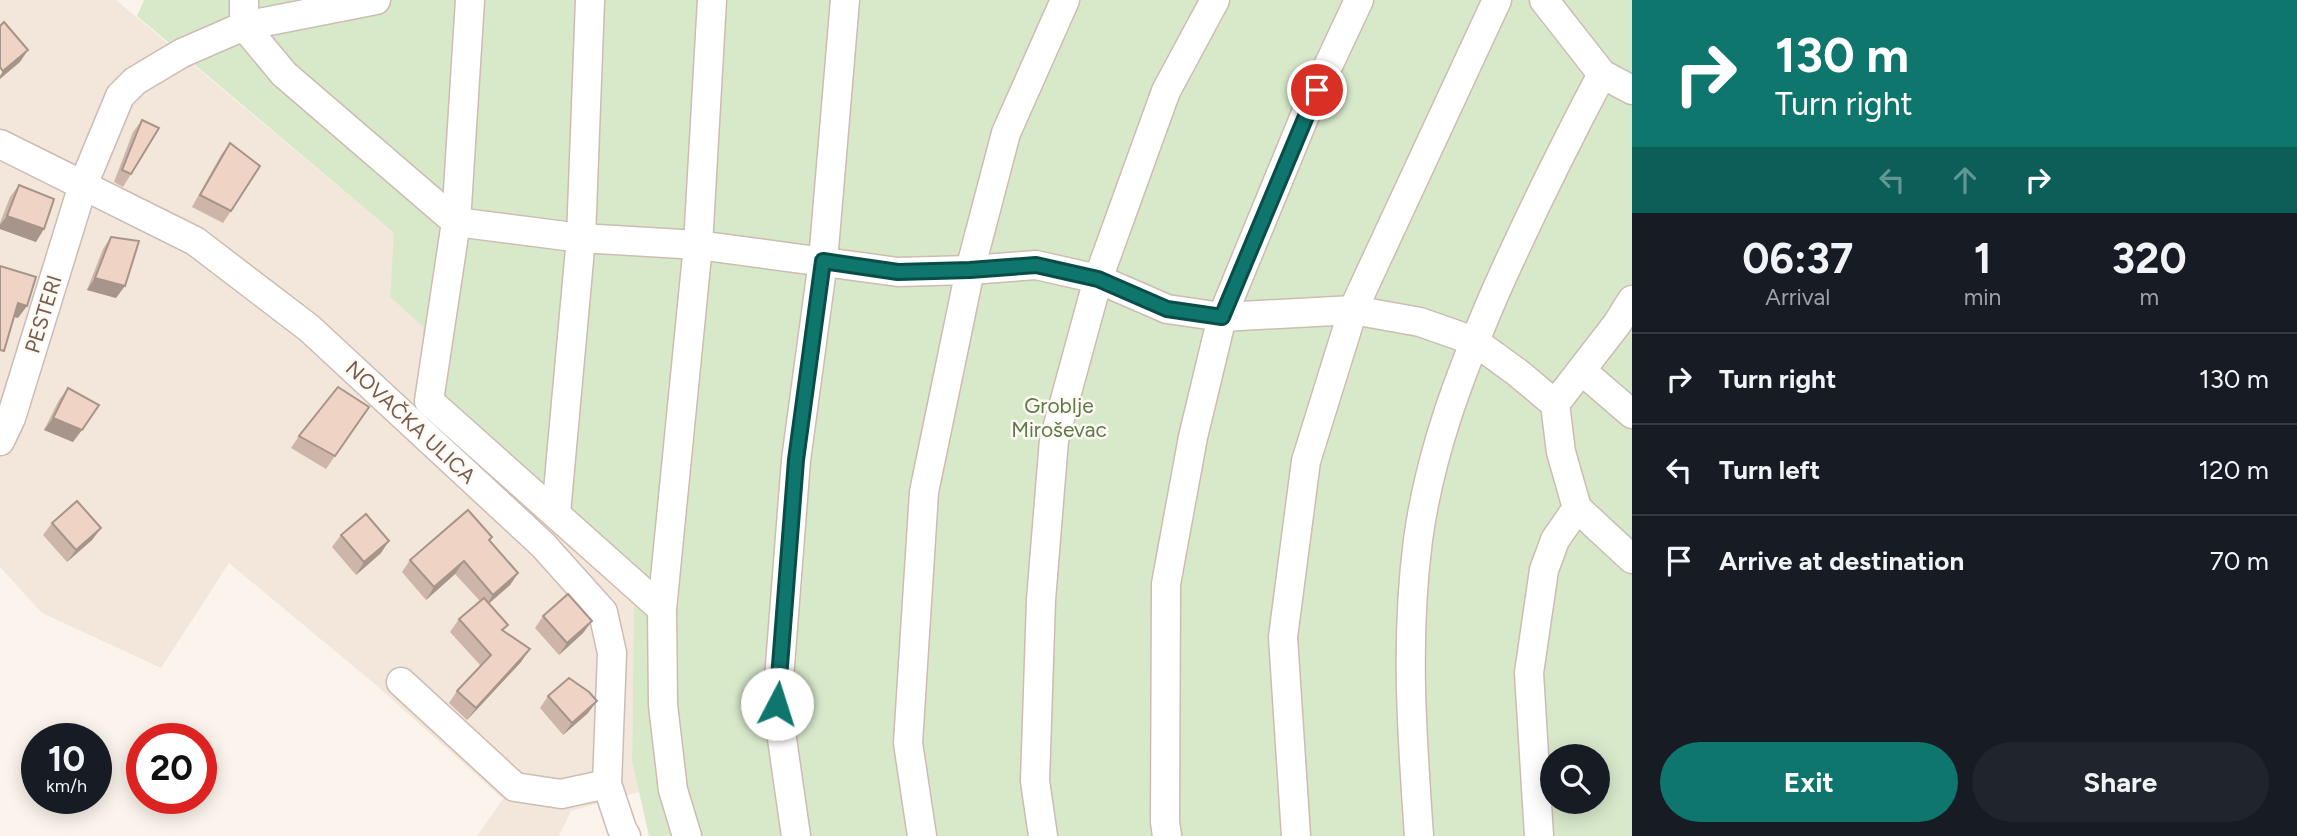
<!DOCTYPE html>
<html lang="en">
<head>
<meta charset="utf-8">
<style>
  :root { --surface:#171b24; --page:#20242c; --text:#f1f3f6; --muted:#9ea1a6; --line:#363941; --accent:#0f766e }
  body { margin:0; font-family:Figtree,sans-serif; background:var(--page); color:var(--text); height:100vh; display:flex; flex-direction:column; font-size:26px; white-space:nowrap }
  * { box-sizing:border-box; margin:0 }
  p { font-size:23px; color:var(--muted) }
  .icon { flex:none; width:38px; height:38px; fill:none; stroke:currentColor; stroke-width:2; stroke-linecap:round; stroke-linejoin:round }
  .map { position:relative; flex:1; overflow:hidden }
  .sheet { display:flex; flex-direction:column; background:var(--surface); width:665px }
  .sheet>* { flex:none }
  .guide { background:#0f766e; color:#fff; overflow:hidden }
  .controls { position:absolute; left:1540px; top:744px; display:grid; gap:14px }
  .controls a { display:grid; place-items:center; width:70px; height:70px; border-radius:50%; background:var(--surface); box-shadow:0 4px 18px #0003; font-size:35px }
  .speed { position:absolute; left:21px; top:723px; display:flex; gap:14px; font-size:35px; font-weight:700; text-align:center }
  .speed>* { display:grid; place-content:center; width:91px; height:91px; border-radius:50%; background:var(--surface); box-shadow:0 4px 18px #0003; line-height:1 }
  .speed small { font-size:18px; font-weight:400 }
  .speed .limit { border:10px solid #d22; background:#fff; color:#111 }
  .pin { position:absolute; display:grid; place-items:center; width:60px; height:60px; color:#fff; margin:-30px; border:4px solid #fff; border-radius:50%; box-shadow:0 2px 7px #0007 }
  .me { position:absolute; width:77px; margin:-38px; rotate:5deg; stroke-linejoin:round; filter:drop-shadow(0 0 5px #0008) }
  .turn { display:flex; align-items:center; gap:24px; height:147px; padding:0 28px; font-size:32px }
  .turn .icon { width:91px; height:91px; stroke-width:2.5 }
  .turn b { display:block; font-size:49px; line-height:60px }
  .lanes { display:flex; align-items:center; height:66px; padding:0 28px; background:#0003; justify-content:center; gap:35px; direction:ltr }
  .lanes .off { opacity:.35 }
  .eta { display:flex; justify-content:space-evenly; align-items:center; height:119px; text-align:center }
  .eta b { font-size:42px; font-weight:700; line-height:49px }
  .action { display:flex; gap:14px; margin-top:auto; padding:14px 28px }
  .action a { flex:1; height:80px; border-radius:42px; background:var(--accent); color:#fff; font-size:28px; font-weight:700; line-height:80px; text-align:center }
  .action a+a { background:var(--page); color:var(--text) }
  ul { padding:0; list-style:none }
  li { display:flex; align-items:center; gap:21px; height:91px; padding:0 28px; border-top:2px solid var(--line) }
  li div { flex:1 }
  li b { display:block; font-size:26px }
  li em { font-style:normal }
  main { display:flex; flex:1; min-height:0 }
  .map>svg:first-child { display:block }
  .residential { fill:#f3e6da }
  .green { fill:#d8e9ca; fill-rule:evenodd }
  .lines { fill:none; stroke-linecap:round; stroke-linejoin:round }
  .minor-casing { stroke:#cdbcb2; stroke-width:31 }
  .minor { stroke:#fff; stroke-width:28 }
  .wall { fill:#ceb5a9 }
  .shaded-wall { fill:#a7948a }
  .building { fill:#efd3c5; stroke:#a7948a; stroke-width:2 }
  .route-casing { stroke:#0a4d48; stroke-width:18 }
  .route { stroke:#0f766e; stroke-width:12 }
  .labels { text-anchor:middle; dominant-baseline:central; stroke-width:5; stroke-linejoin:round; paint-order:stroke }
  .street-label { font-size:21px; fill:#755b50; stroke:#fef9f2 }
  .park-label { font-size:21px; fill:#5a7a48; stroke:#fef9f2 }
</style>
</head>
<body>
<main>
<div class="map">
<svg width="1632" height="836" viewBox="0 0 1632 836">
  <rect width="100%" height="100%" fill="#fbf4ec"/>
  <polygon class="residential" points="0,0 116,0 395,234 390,297 423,327 423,413 634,601 632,761 639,792 571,811 559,836 477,836 503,799 376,685 229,563 161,668 42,613 0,567"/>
  <path class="green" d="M144,0H1632V836H649L632,761L634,601L422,413L423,327L390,297L394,233L137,16ZM1552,756H1598V802H1552Z"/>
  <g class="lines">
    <g class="minor-casing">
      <g id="minor">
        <polyline points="244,0 244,26 284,74 456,222 581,238 698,245 898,272 970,270 1036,265 1098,279 1167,309 1222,317 1353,310 1420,322 1474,341 1518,373 1555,404 1561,452 1577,508 1632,559"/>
        <polyline points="470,0 456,222 429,401 662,609 663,705 673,790 687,836"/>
        <polyline points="1544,0 1602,74 1632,90"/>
        <polyline points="0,144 195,241 309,328 543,545 603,612 612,653 607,784 622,829 626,836"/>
        <polyline points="1582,371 1632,414"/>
        <polyline points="1555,404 1617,324 1632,300"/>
        <polyline points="0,441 11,418 83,185 120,96 135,81 182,53 244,26 376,0"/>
        <polyline points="556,513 581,238 590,0"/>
        <polyline points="662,609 698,245 712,0"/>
        <polyline points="401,682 515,787 561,794 607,784"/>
        <polyline points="796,836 777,704 796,460 823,261 845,0"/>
        <polyline points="922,836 908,743 924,492 970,270 1006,133 1065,0"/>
        <polyline points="1043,836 1035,781 1041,600 1054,440 1098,279 1166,91 1215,0"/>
        <polyline points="1167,836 1165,822 1166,584 1193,437 1222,317 1306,113 1359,0"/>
        <polyline points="1296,836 1283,637 1306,461 1353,310 1497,0"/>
        <path d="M1419,836C1412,737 1405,639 1418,540C1430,452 1460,374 1495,293C1528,219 1564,146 1602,74"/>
        <polyline points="1539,836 1529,673 1544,570 1555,540 1577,508"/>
      </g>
    </g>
    <use href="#minor" class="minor"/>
  </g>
  <g class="wall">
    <polygon points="142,120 131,174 123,187 114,182 133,132"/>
    <polygon points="230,143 231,211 223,223 192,207 221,155"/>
    <polygon points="19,185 36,242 0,229 0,223 10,197"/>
    <polygon points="111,237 116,298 87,290 103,249"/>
    <polygon points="68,388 73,442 44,430 59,400"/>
    <polygon points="369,407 326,469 291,448 299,436"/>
    <polygon points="52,523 101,528 92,540 67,562 43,535"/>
    <polygon points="341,535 381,553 356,575 332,547"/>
    <polygon points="490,541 518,573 510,585 489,603 521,662 467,720 449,703 457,691 481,666 450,632 459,619 480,601 455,574 426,600 402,572 410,560"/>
    <polygon points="543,616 592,621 583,633 559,655 535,628"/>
    <polygon points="548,696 588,713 563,735 540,708"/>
  </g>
  <g class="shaded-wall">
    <polygon points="28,50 20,62 0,79 0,76 3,71"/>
    <polygon points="7,216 44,229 36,242 0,229 0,225"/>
    <polygon points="95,278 125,286 116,298 87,290"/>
    <polygon points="18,303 27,306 18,318 10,316"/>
    <polygon points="53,418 82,430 73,442 44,430"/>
    <polygon points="101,528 92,540 67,562 76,550"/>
    <polygon points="389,541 381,553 356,575 364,562"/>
    <polygon points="464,561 455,574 426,600 434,587"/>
    <polygon points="518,573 510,585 485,607 493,595"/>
    <polygon points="592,621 583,633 559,655 567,643"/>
    <polygon points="530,649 521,662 467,720 476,708"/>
    <polygon points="597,701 588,713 563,735 572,723"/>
  </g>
  <g class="building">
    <polygon points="4,22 28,50 3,71 0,67 0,26"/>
    <polygon points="142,120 159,128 131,174 122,170"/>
    <polygon points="230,143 260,166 231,211 200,195"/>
    <polygon points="19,185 54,199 44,229 7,216"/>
    <polygon points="111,237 139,241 125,286 95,278"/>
    <polygon points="0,266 36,277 27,306 18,303 4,351 0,350"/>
    <polygon points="338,387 369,407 335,456 299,436"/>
    <polygon points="68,388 99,405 82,430 53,418"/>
    <polygon points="77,501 101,528 76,550 52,523"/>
    <polygon points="468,510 492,537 489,540 518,573 493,595 464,561 434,587 410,560"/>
    <polygon points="366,514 389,541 364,562 341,535"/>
    <polygon points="568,594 592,621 567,643 543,616"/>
    <polygon points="484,598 508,625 502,630 530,649 476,708 457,691 491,655 459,619"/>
    <polygon points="569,678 589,692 597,701 572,723 548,696"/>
  </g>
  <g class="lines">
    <g class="route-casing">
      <polyline id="route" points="777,704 796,460 823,261 898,272 970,270 1036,265 1098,279 1167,309 1222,317 1317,90"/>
    </g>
    <use href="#route" class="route"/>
  </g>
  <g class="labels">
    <g class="street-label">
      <text transform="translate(43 314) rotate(-73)">PESTERI</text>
      <text transform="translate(411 422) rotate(43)">NOVAČKA ULICA</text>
    </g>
    <g class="park-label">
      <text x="1059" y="405">Groblje<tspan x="1059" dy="24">Miroševac</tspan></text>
    </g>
  </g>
</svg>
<div class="controls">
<a><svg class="icon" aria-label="search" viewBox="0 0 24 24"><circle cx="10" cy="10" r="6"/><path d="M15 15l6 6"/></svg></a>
</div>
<div class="speed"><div>10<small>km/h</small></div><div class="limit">20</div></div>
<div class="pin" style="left:1317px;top:90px;background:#d93025"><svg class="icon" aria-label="arrive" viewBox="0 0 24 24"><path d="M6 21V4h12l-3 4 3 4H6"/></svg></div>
<svg class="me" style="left:777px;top:704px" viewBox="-20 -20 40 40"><circle r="19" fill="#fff"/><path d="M0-13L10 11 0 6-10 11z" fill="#0f766e"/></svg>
</div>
<section class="sheet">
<div class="guide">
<div class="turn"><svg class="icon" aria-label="right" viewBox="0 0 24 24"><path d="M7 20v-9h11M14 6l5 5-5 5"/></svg><div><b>130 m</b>Turn right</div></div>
<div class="lanes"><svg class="icon off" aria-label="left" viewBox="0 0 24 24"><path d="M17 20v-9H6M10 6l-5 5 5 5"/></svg><svg class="icon off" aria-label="ahead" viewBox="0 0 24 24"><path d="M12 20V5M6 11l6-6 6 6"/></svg><svg class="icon" aria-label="right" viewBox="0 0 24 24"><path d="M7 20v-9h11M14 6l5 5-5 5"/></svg></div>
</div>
<div class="eta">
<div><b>06:37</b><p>Arrival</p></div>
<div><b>1</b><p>min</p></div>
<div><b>320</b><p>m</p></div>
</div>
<ul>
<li><svg class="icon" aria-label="right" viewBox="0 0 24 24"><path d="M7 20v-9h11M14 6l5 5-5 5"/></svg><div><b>Turn right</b></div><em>130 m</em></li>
<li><svg class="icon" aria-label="left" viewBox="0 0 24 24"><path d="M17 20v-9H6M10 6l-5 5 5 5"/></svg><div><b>Turn left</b></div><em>120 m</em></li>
<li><svg class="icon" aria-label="arrive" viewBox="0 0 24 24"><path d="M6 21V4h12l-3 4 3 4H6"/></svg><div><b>Arrive at destination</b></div><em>70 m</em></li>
</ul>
<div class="action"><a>Exit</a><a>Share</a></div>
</section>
</main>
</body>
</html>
